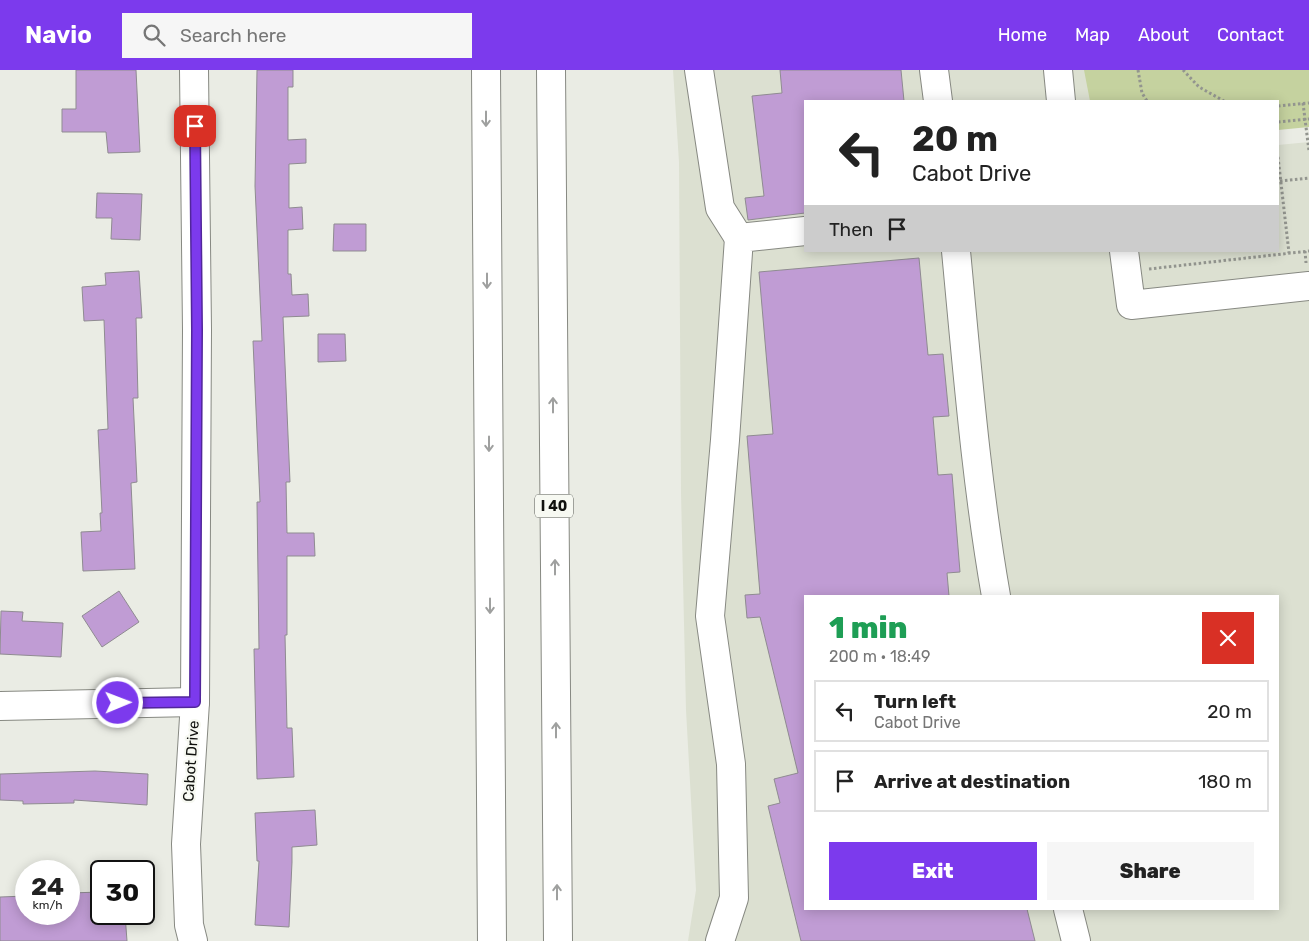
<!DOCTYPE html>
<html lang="en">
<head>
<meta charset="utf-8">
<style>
  :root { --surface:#fff; --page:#f6f6f6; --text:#222; --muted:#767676; --line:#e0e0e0; --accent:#7c3aed }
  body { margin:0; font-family:Rubik,sans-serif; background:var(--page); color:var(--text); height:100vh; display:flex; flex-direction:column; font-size:19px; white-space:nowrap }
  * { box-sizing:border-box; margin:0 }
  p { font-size:16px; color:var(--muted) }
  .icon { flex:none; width:28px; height:28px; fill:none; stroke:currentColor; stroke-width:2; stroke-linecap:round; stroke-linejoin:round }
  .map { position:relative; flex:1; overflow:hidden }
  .sheet { position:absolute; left:804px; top:525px; width:475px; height:315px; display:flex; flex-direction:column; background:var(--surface); border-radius:0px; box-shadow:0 2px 12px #0003 }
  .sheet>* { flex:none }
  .hud { position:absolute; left:804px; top:30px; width:475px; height:152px; border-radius:0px; box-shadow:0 2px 12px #0003; background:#fff; color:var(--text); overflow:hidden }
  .speed { position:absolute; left:15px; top:790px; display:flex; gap:10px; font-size:25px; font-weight:700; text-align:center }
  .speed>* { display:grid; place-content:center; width:65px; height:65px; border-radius:50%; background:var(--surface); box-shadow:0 2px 12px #0003; line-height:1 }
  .speed small { font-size:12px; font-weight:400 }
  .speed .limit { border:2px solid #111; border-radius:8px; background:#fff; color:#111 }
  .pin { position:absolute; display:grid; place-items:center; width:42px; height:42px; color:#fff; margin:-21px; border-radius:10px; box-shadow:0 2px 8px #0006 }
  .me { position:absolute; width:55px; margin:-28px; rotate:89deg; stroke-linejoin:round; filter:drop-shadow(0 0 4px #0008) }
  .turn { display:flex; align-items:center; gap:18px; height:105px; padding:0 25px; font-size:22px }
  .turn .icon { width:65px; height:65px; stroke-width:2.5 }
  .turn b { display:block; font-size:35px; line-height:42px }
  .then { display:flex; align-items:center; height:48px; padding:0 25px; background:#0003; gap:10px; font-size:19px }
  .round { display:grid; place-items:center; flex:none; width:52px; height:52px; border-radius:0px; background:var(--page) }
  .overview { display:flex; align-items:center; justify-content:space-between; height:85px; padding:0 25px }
  h1 { font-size:30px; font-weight:800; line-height:38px; color:#1e9e55 }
  .button { display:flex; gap:10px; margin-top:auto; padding:10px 25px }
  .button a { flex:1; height:58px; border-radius:0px; background:var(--accent); color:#fff; font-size:20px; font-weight:800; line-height:58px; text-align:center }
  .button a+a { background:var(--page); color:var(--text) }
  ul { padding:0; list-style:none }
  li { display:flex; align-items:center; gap:15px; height:62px; margin:0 10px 8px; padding:0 15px; border:2px solid var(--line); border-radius:0px }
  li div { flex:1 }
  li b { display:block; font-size:19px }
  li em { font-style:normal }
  header { display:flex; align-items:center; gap:30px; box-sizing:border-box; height:70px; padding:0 25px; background:var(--accent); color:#fff }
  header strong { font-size:24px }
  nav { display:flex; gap:28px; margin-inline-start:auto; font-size:18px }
  .search { width:350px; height:45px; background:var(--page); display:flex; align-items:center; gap:12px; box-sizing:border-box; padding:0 18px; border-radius:0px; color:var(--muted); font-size:19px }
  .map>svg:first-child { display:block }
  .built { fill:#dce0d1; fill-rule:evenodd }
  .green { fill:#c5d29f }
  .building { fill:#c09cd4; stroke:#8f8b91 }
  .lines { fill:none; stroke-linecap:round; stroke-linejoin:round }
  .minor-casing { stroke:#878982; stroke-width:30 }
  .highway-casing { stroke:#878982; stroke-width:30 }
  .path { stroke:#93958f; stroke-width:3; stroke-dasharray:2.5 2.5; stroke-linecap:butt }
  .minor { stroke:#fff; stroke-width:28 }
  .highway { stroke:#fff; stroke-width:28 }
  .oneway { stroke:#9fa09f }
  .route-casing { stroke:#51269a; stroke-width:12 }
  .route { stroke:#7c3aed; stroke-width:9 }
  .labels { text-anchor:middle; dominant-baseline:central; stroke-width:4.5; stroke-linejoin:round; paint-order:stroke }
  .shield { fill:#f7f9f2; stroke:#555752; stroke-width:1 }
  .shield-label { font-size:14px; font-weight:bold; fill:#10110e }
  .street-label { font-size:15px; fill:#10110e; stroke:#f7f9f2 }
</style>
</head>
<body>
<header>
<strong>Navio</strong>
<div class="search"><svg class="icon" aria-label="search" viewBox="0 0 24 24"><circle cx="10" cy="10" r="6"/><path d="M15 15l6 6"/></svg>Search here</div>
<nav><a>Home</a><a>Map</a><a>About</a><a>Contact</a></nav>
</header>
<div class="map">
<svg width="1309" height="871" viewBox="0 0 1309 871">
  <rect width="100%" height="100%" fill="#eaece4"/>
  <path class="built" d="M673,0H1098L1101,31H805V181H1278V75L1309,72V871H688L696,820L686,640L681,423L679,92ZM805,526H1278V839H805Z"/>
  <polygon class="green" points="1084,0 1309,0 1309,57 1278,60 1278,31 1090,31"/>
  <g class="building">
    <polygon points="76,0 136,0 140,82 108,83 106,62 62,62 62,39 76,39"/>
    <polygon points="257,0 293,0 293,17 288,17 288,70 306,69 306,93 289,94 289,138 302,137 303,159 288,160 288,204 291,204 292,225 308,224 309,246 283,247 290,412 286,412 287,463 314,463 315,486 287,486 287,565 285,565 287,658 292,658 294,707 257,709 254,579 259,579 257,432 260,432 253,271 262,271 255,116"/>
    <polygon points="780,0 901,0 904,31 805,31 805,143 748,150 745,128 764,126 752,26 782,23"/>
    <polygon points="97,123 142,124 140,170 111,169 112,148 96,148"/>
    <polygon points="334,154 366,154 366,181 333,181"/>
    <polygon points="919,188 928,285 943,284 949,346 933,347 938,405 952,404 960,502 947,503 949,526 805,526 805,839 1027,839 1035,871 801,871 768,736 780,733 774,709 798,703 760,547 747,548 745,525 760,524 747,366 773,364 759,202"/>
    <polygon points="139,201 142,248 136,248 138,328 133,328 137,412 131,413 135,499 83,501 81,462 101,461 100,443 102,443 98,360 108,359 104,250 84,251 82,217 106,215 105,203"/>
    <polygon points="318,264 345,264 346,291 318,292"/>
    <polygon points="119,521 139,552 102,577 82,546"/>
    <polygon points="1,541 23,542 22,551 63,553 61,587 0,584"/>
    <polygon points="95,701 148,704 147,735 74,730 74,733 23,734 23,731 0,730 0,704"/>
    <polygon points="315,740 317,775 292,777 292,792 289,857 255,855 259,791 257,791 255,743"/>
    <polygon points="101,822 101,844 125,844 127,871 0,871 0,827 26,826 26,844 69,844 69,823"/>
  </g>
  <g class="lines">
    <g class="minor-casing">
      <g id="minor">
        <polyline points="699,0 720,138 739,168"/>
        <polyline points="934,0 938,31"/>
        <polyline points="1058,0 1061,31"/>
        <path d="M956,181C967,296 976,412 996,526"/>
        <polyline points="1124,181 1131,235 1309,216"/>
        <polyline points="0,636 195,632"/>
        <polyline points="1068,839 1076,871"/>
        <polyline points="193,871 189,855 186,774 195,632 197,260 194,0"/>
        <polyline points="720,871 734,828 731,694 710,546 725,370 739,168 805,161"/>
      </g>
    </g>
    <g class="highway-casing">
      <g id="highway">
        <polyline points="486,0 492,871"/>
        <polyline points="551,0 558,871"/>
      </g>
    </g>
    <g class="path">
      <polyline points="1138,0 1142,23 1147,31"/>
      <polyline points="1183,0 1199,17 1224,31"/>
      <polyline points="1303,33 1309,81"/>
      <polyline points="1278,36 1309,33"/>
      <polyline points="1278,52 1309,49"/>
      <polyline points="1278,87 1289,183"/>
      <polyline points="1280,111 1309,108"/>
      <polyline points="1305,181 1306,193"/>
      <polyline points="1149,199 1309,181"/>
    </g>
    <use href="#minor" class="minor"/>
    <use href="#highway" class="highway"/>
  </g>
  <defs><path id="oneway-shaft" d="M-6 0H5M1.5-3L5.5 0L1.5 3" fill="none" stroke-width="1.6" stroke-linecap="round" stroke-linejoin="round" transform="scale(1.25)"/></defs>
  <g class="oneway">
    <use href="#oneway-shaft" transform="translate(486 49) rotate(90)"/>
    <use href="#oneway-shaft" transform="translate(487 211) rotate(90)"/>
    <use href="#oneway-shaft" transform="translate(553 335) rotate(-90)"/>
    <use href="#oneway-shaft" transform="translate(489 374) rotate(90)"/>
    <use href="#oneway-shaft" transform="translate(555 497) rotate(-90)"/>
    <use href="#oneway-shaft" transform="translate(490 536) rotate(90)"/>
    <use href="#oneway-shaft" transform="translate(556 660) rotate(-90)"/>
    <use href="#oneway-shaft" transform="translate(557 822) rotate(-90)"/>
  </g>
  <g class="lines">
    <g class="route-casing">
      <polyline id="route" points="118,633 195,632 197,260 195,56"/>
    </g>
    <use href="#route" class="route"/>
  </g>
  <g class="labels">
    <rect class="shield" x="535" y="424.5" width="38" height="23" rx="4"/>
    <g class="shield-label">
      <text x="554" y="436">I 40</text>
    </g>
    <g class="street-label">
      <text transform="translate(191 691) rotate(-86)">Cabot Drive</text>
    </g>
  </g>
</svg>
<div class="speed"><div>24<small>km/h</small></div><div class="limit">30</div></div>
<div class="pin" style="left:195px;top:56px;background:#d93025"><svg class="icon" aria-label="arrive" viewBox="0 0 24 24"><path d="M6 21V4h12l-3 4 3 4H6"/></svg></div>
<svg class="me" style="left:118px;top:633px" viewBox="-20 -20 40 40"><circle r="17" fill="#7c3aed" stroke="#fff" stroke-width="3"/><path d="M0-11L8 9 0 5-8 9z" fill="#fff"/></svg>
<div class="hud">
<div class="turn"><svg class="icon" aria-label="left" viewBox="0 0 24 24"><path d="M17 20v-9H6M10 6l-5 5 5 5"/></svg><div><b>20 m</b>Cabot Drive</div></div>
<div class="then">Then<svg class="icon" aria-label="arrive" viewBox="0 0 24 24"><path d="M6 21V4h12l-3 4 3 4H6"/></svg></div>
</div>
<section class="sheet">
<div class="overview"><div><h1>1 min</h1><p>200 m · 18:49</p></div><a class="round" style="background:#d93025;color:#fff"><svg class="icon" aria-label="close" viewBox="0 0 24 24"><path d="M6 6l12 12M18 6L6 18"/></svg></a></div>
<ul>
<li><svg class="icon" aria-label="left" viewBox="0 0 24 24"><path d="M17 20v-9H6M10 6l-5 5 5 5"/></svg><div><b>Turn left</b><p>Cabot Drive</p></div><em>20 m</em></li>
<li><svg class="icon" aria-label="arrive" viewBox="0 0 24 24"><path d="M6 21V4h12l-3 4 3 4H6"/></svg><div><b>Arrive at destination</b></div><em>180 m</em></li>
</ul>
<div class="button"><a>Exit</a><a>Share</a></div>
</section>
</div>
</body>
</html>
